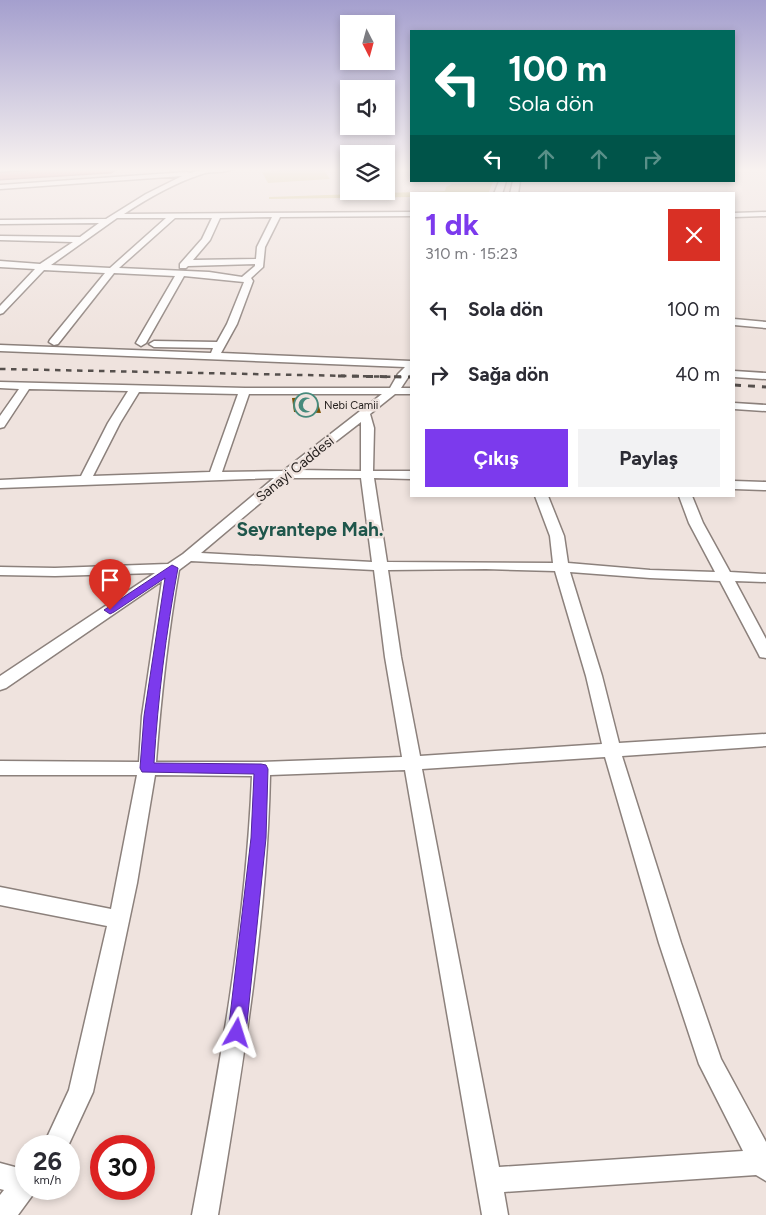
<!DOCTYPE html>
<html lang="tr">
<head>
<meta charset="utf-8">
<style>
  :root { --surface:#fff; --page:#f2f2f3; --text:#2b2b33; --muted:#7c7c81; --accent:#7c3aed }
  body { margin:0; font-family:Figtree,sans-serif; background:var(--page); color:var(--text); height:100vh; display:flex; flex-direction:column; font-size:19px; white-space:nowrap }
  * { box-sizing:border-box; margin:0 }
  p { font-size:16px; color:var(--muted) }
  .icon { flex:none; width:28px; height:28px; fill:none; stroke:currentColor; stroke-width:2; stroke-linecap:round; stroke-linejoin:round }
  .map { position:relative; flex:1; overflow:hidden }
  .details { position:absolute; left:410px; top:192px; width:325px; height:305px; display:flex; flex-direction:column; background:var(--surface); border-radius:0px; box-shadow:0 2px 8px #0003 }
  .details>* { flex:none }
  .top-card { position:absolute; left:410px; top:30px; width:325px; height:152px; border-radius:0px; box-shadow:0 2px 8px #0003; background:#00695c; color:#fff; overflow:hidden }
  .needle { width:32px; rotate:174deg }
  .tools { position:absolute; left:340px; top:15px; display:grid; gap:10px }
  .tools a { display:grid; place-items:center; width:55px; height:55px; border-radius:0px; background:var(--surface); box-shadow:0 2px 8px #0003; font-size:25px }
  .speed { position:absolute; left:15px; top:1135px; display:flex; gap:10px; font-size:25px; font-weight:700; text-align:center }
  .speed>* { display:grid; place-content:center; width:65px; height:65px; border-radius:50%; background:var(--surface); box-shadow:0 2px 8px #0003; line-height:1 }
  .speed small { font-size:12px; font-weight:400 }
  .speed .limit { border:8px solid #d22; background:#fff; color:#111 }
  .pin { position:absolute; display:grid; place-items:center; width:42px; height:42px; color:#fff; margin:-51px -21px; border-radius:50% 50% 50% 0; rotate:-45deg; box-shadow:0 0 5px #0007 }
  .pin .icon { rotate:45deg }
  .me { position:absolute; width:55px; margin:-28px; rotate:6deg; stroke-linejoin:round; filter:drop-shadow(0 0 4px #0008) }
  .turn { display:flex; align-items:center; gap:18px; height:105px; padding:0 15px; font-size:22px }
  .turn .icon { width:65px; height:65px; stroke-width:2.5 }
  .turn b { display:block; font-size:35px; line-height:42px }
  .lanes { display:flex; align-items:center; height:48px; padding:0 15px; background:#0003; justify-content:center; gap:25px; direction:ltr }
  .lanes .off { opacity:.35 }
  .round { display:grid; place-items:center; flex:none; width:52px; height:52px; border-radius:0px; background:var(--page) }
  .overview { display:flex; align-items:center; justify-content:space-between; height:85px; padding:0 15px }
  h1 { font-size:30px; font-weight:700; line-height:38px; color:var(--accent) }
  .action { display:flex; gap:10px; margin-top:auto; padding:10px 15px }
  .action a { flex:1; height:58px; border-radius:0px; background:var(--accent); color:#fff; font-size:20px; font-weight:700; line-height:58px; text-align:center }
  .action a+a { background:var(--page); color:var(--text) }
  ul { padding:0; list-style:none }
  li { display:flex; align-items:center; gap:15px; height:65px; padding:0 15px }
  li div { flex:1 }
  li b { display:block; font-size:19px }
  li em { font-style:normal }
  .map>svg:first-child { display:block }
  .green { fill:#d4c98c }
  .building { fill:#7e5305 }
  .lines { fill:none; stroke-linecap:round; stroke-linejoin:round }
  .minor-casing { stroke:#8c817c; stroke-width:3 }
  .highway-casing { stroke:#9f6464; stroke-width:3 }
  .minor { fill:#fff; fill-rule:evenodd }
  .highway { fill:#df8888; fill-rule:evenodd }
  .rail-far1 { stroke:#56504d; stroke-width:2.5; stroke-dasharray:5.5 5.5; stroke-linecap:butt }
  .rail { stroke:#56504d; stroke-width:3; stroke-dasharray:7 7; stroke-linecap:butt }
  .route { fill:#7c3aed; stroke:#51269a }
  .labels { text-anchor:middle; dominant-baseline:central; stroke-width:5; stroke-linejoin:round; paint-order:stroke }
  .far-poi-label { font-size:11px; fill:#272220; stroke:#efe3de; text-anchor:start }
  .street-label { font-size:14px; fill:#272220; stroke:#efe3de }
  .district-label { font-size:19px; font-weight:bold; fill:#1f564b; stroke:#efe3de }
</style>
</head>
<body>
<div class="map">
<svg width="766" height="1215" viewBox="0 0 766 1215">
  <rect width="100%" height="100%" fill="#efe3de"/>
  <g class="green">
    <polygon points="299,169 336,169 324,170 330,179 268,183 262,172"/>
    <polygon points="493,182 488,194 411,194 411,197 269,199 269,197 445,191 446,187 452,184"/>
  </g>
  <polygon class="building" points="316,397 321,413 294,412 292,398"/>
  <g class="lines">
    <g class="minor-casing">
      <g id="minor">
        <path d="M203,169H232C225,174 211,170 202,174C174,183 148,198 124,214L411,212V216L280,217L265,247L263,267L251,278L253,281L237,324L221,353L411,361V373L401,388H411V394H395L370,414L374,428L373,471H411V479L374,478L387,562L553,563L550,536L535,496H548L564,536L568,563L650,570L715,572L689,523L679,496H692L703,523L730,572L766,574V582L735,581L766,639V658L760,657L758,653L720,581L650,578L570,572L602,676L619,743L766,734V746L622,756L681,943L721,1059L766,1142V1181L756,1175L504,1192L508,1215H482L405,770L270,775C267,923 242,1069 218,1215H192C219,1070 246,924 252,776L155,775L137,883L93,1092L68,1146H43L69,1090L107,926L0,905V887L111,909L137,775H0V761L139,762L142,716L162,581L6,688L0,690V676L155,573L55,576L0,575V567L55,568L168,564L183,554L274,478L0,488V480L81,476L108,423L128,391L29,389L4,427L0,428V416L19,389L0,388V382L245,388H390L398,374L405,367L0,351V345L211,353L213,348L154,347L149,344L154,341L217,342L227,324L244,282L184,276L146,343L141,346L136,343L175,276L114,273L58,344L54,345L49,342L50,340L105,273L44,270L3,313L0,314V306L35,269L0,267V261L40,264L73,242L0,240V236L80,237L99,223L0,224V220L106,219L146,194L182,176L0,189V185L187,172L190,173ZM272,217L257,247L256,259L193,260L210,240L220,218ZM117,218H166L110,268L51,265ZM175,218H212L202,239L180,264V268H186L188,266L255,264V266L242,277L209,272L119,268ZM139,392L238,394L210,472L93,476L120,423ZM249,394H382L283,471L222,472ZM361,422V471L299,470ZM290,478H361L372,562L201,553ZM191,561L374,570L385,657L402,757L261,762H156C161,698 168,633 179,570ZM486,569L555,571L586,676L602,744L420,756L401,657L388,570ZM605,757L659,943L699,1064L743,1151L499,1167L422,769Z"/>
        <polygon points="499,181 506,181 502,194 494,194"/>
        <polygon points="513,181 520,181 518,194 510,194"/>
        <polygon points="766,212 766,216 734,217 734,213"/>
        <polygon points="734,319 766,322 766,328 734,325"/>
        <polygon points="734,371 766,373 766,379 734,377"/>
        <polygon points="734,403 766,405 766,411 734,409"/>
        <polygon points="734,481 766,482 766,490 734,489"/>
        <polygon points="0,1163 26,1170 26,1189 37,1189 18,1215 0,1215 0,1195 4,1190 0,1189"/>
      </g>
    </g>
    <g class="highway-casing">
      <polygon id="highway" points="64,169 116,169 111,172 0,179 0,173"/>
    </g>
    <use href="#minor" class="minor"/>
    <use href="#highway" class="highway"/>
    <polyline class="rail-far1" points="0,369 403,377"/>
    <g class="rail">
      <polyline points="338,376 411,377"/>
      <polyline points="734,385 766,387"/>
    </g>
  </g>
  <linearGradient id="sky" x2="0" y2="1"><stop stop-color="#a49fce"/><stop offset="0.5" stop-color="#f8f2f0"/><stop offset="1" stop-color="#f8f2f0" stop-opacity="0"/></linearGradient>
  <rect width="766" height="339" fill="url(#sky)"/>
  <path class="route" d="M172,565L178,568C166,632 158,698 154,763L261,764L266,765L268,769L266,838L246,1033L243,1039L237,1041L231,1039L228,1033L251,838L254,774L142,772L140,768L144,716L165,578L114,612L110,614L104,610Z"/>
  <defs>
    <g id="mosque-ring" transform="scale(1.25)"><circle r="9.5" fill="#efe3de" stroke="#478a7c" stroke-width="1.5"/><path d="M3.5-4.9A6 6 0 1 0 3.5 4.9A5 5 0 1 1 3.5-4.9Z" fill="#478a7c"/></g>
  </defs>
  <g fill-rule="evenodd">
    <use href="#mosque-ring" x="306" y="405"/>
  </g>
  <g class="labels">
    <g class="far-poi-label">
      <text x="324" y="405">Nebi Camii</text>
    </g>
    <g class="street-label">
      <text transform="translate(295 469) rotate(-39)">Sanayi Caddesi</text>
    </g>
    <g class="district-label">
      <text x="310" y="529">Seyrantepe Mah.</text>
    </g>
  </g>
</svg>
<div class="tools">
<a><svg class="needle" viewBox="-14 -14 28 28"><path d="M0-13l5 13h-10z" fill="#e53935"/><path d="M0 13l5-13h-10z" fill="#7c7c81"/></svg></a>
<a><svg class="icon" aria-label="sound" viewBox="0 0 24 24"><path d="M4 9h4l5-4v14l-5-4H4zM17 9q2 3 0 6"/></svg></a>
<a><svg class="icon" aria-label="layers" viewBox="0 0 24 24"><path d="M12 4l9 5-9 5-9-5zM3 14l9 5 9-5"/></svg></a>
</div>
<div class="speed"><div>26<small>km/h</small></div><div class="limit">30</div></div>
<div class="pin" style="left:110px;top:610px;background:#d93025"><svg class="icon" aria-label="arrive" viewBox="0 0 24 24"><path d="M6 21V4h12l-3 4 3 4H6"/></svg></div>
<svg class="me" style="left:237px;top:1033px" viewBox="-20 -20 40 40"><path d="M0-17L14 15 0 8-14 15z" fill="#7c3aed" stroke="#fff" stroke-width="4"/></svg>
<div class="top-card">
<div class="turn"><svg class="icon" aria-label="left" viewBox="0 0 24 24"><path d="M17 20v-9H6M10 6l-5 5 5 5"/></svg><div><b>100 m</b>Sola dön</div></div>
<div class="lanes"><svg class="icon" aria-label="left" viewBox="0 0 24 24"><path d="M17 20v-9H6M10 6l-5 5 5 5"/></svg><svg class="icon off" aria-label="ahead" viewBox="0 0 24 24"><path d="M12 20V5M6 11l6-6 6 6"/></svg><svg class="icon off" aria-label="ahead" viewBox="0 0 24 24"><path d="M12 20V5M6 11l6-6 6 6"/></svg><svg class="icon off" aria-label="right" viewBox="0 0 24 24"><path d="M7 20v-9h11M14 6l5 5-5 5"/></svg></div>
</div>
<section class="details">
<div class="overview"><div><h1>1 dk</h1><p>310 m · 15:23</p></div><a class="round" style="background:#d93025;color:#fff"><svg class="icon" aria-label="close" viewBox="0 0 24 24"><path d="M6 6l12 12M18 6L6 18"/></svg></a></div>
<ul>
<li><svg class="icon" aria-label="left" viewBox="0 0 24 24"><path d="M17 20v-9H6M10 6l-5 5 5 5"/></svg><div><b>Sola dön</b></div><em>100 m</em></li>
<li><svg class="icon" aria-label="right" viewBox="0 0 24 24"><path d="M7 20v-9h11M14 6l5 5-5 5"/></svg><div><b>Sağa dön</b></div><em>40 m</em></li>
</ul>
<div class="action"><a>Çıkış</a><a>Paylaş</a></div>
</section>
</div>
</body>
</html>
